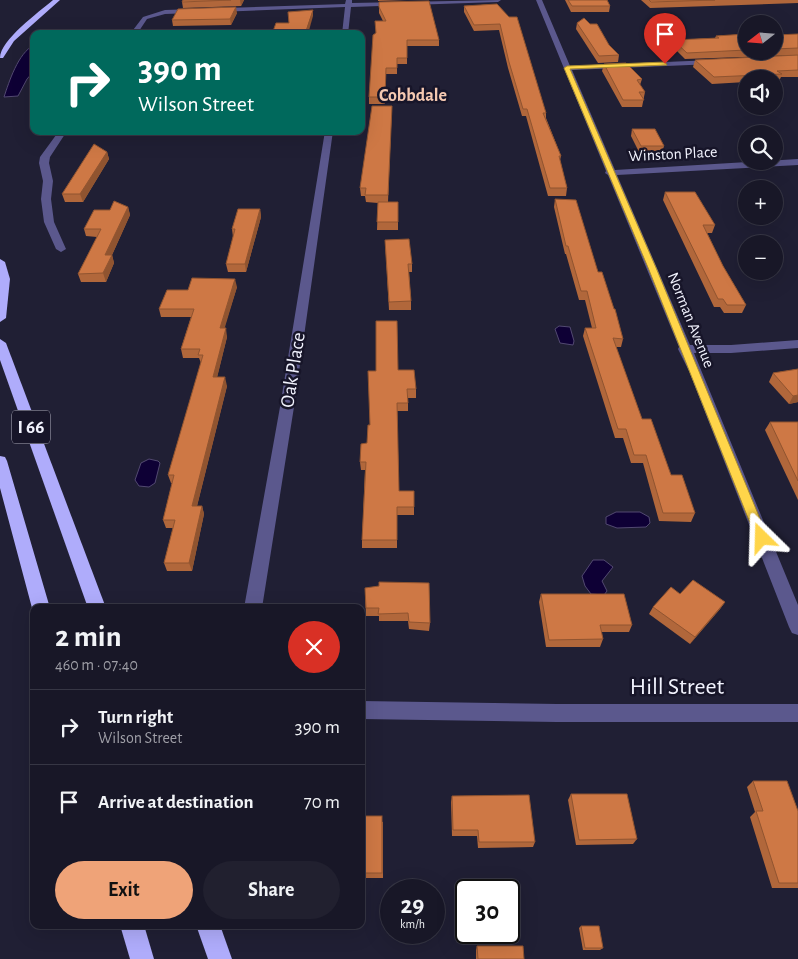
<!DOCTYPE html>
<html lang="en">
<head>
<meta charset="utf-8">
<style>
  :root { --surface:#181727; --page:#21202f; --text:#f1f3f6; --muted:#9f9fa7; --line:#363644; --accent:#efa378 }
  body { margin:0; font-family:"Alegreya Sans",sans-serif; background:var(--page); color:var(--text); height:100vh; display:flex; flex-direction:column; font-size:19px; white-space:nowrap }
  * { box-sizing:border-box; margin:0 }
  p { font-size:16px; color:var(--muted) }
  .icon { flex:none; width:28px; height:28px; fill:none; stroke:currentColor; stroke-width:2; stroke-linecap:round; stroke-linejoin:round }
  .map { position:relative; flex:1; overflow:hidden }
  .side { position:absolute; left:30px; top:604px; width:335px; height:325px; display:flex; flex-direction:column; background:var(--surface); border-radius:10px; box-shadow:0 5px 20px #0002,0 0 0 1px var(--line) }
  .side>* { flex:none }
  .hud { position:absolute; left:30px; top:30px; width:335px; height:105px; border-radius:10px; box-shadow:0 5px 20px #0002,0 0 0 1px var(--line); background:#00695c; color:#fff; overflow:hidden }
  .needle { width:32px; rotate:253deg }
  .buttons { position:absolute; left:738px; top:15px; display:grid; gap:10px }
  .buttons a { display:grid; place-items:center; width:45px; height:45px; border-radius:50%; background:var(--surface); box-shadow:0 5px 20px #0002,0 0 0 1px var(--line); font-size:25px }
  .speed { position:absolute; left:380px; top:879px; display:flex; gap:10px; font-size:25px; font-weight:700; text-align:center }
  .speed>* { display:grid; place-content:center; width:65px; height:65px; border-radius:50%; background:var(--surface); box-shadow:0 5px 20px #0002,0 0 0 1px var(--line); line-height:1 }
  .speed small { font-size:12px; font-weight:400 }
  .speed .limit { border:2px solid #111; border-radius:8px; background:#fff; color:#111 }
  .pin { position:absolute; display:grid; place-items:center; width:42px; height:42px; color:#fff; margin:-51px -21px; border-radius:50% 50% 50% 0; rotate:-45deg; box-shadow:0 0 5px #0007 }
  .pin .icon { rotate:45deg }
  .me { position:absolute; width:55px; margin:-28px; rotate:338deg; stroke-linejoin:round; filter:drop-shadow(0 0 4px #0008) }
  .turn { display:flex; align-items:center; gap:18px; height:105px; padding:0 25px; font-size:22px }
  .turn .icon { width:65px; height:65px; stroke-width:2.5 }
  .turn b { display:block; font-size:35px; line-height:42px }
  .round { display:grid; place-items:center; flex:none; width:52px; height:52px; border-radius:26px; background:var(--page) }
  .overview { display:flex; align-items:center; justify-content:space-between; height:85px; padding:0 25px }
  h1 { font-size:30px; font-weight:700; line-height:38px }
  .button { display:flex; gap:10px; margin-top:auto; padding:10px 25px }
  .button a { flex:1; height:58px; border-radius:30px; background:var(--accent); color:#111; font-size:20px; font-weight:700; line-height:58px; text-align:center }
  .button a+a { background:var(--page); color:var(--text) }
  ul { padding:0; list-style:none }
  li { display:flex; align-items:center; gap:15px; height:75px; padding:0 25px; border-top:1px solid var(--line) }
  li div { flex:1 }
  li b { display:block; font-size:19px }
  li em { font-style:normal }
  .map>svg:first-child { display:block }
  .water { fill:#0e0035; stroke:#524971 }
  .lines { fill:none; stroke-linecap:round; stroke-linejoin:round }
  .street { fill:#5b588d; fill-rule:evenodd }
  .highway { fill:#afacfb; fill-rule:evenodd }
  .wall { fill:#b1673b }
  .shaded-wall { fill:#905430 }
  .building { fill:#ce7845; stroke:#905430 }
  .route { fill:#ffd54a; stroke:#a68a30 }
  .labels { text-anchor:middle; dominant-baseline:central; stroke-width:5; stroke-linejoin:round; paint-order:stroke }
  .far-street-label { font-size:16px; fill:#f2f3fe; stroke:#171529 }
  .far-neighbourhood-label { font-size:18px; font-weight:bold; fill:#f5c9b1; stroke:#171529 }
  .shield { fill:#171529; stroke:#b0b0be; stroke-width:1 }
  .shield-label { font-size:19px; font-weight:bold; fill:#f2f3fe }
  .street-label { font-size:20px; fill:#f2f3fe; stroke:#171529 }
  .near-street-label { font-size:24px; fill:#f2f3fe; stroke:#171529 }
</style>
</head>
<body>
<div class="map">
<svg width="798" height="959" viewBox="0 0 798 959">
  <rect width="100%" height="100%" fill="#201f34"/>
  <g class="water">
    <path d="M34,45V71L27,79L18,96L4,97C9,82 18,53 34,45Z"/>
    <polygon points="559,326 570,327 574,341 573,345 560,343 555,329"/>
    <polygon points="149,459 158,461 160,463 155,483 149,487 139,486 135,480 141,463"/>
    <polygon points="616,512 640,512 649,517 650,523 646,527 617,528 606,524 606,517"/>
    <polygon points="593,560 604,560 613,567 602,581 607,591 604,595 591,594 585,586 582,576"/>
  </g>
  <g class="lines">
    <g class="street">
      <polygon points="346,0 352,0 352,3 501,0 498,2 351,7 348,34 342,34 345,7 165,14 147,19 137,34 130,34 143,17 165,10 345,4"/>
      <polygon points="536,0 542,0 570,66 713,60 717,62 713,64 572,70 615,170 798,159 798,165 617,175 690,345 731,345 798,340 798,348 731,353 694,353 798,605 798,635 792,633 789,627 689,371 678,349 679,347 608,175 605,173 606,171"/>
      <polygon points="59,131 67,131 50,157 49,163 53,181 51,199 54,222 66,249 61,252 56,249 44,222 41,199 43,181 39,163 40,157"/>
      <polygon points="325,131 333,131 294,407 262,608 244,608 280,407"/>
      <polygon points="361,701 557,704 798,704 798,722 557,722 361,719"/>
    </g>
    <g class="highway">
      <path d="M53,0H60L14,41L3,58H0C0,40 39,12 53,0Z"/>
      <polygon points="0,259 5,262 10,279 6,318 0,322"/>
      <polygon points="0,339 6,343 106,608 88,608 0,360"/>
      <polygon points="0,456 5,457 7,461 50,608 34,608 34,611 32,608 0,488"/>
      <polygon points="120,925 144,925 154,959 130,959"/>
      <polygon points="196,925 220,925 232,959 208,959"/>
    </g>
  </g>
  <g class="wall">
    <polygon points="183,0 244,0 241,6 183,8 182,2"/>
    <polygon points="378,0 408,0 378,1"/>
    <polygon points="565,0 607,0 610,6 609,12 571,12"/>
    <polygon points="641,0 798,0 798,3 650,8"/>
    <polygon points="379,2 439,40 439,46 407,46 407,64 397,64 397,74 386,74 385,104 369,104 369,97 375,34 383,21 379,13"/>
    <polygon points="497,4 546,113 546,118 561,156 560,160 567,188 566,196 548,196 526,116 522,116 508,68 499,30 474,31 464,12 464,6"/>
    <polygon points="237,13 231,25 173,26 172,20"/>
    <polygon points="577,23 609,45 619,55 618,62 598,63 576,29"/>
    <polygon points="774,33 776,35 798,34 798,55 685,59 672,46 673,40 715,38 716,36 746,34 746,51 774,51"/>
    <polygon points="798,55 798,77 781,77 779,81 774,81 774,79 746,79 746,82 712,84 693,67 695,60"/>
    <polygon points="604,64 642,79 640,85 645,92 642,107 622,107 602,71"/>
    <polygon points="392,106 388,202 398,202 398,230 377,230 378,203 366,202 365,196 361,196 360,188"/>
    <polygon points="632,129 664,146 662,153 640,154 631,136"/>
    <polygon points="107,152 109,159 83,202 65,202 62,194"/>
    <polygon points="665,192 715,225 712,233 707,233 723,266 746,305 742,313 724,313 720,307 714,307 663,200"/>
    <polygon points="555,199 598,272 623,339 621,347 616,347 642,419 671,475 695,513 691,522 659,521 643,463 631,463 623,438 615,438 583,336 585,328 592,328 585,300 579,300 566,254 565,254 554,207"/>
    <polygon points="128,207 130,215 112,255 114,263 106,282 81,282 78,274 97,237 86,236 84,229 110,210"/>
    <polygon points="260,209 261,217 246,272 228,272 226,264 233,237 232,229"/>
    <polygon points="385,240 412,264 412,272 409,272 411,301 411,310 389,310"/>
    <polygon points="237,287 224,328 227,337 217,377 227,386 197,506 202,506 204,514 192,571 167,571 164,563 173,528 166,528 163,520 172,483 171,483 168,475 201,363 199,358 183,358 181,349 191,317 161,317 159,309 188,290"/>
    <polygon points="798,369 798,402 789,404 769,382 773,373"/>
    <polygon points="398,370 416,389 416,398 408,398 408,411 397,411 399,491 414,491 414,515 397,515 397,548 362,548 362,540 365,470 361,470 360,462 367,443 370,425"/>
    <polygon points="770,422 798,422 798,500 765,430"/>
    <polygon points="365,588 430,623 429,631 409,629 408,621 379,621 379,616 366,616"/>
    <polygon points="541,594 632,625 629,632 601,632 603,639 600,647 546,647 539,602"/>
    <polygon points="680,594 725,602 720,609 690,644 649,614 653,607"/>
    <polygon points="753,781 798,811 798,888 772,888 750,817 755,812 747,787"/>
    <polygon points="571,794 637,839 633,844 576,845 568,800"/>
    <polygon points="452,796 535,842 533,847 478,848 477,836 452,836 451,802"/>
    <polygon points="361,816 383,822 383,878 361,878"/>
    <polygon points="581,926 603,948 600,950 583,950 579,928"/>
    <polygon points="477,946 524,959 476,959 476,950"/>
  </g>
  <g class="shaded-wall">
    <polygon points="240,0 244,0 241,6"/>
    <polygon points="236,7 237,13 231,25 230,19"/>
    <polygon points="313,10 313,16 308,34 305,34"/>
    <polygon points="107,152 109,159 83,202 80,194"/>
    <polygon points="128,207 130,215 112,255 114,263 106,282 103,273 105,255"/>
    <polygon points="260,209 261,217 246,272 245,264"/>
    <polygon points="235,279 237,287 222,337 220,328"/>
    <polygon points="226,328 227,337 215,386 213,377"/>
    <polygon points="225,377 227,386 195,514 192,506"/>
    <polygon points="798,395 798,402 789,404 793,396"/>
    <polygon points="202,506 204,514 192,571 189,563"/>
    <polygon points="725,602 720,609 690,644 695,637"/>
  </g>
  <g class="building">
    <polygon points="183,0 231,0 182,2"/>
    <polygon points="568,0 607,0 610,6 572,6"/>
    <polygon points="649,0 715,0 651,2"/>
    <polygon points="429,1 439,40 407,40 407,58 397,58 397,68 386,68 385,97 369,97 373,35 376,33 375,21 386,21 379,7 379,2"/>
    <polygon points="497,4 509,17 517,17 546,113 543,113 561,156 559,156 567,188 550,188 527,109 523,109 509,62 500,24 474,25 464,6"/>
    <polygon points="236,7 230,19 172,20 178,9"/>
    <polygon points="313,10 305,34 272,34 276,23 289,23 288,12"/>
    <polygon points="584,18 590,24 597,24 609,45 619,55 599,56 577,23"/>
    <polygon points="774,33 776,35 798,34 798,48 774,49"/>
    <polygon points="746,34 746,50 687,53 673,40 719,38 716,36"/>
    <polygon points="798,55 798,70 777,71 782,74 714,77 695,60"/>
    <polygon points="626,63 642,79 637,80 645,92 639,92 644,100 623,100 604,64"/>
    <polygon points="372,106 392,106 388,195 365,195 366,188 360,188"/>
    <polygon points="632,129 655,129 664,146 641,146"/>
    <polygon points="94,144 107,152 80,194 62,194"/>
    <polygon points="665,192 695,192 715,225 703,225 723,266 746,305 727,305 723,299 718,299"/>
    <polygon points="555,199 576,200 598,272 602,272 614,309 615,309 623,339 613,338 642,419 651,419 671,475 682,475 695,513 663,513 646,455 634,455 626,429 618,429 585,328 596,328 587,291 581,291 568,246 566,246"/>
    <polygon points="114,201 128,207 105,255 112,255 103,273 78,274 101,229 84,229 94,210 110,210"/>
    <polygon points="378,202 398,202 398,222 377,222"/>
    <polygon points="238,209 260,209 245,264 226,264 235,229 232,229"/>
    <polygon points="409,239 412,264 408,264 411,301 389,302 385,240"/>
    <polygon points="192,278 235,279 220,328 226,328 213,377 225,377 192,506 202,506 189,563 164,563 175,520 163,520 174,475 168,475 203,355 198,355 200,349 181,349 194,309 159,309 167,290 188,290"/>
    <polygon points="376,321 397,321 398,370 414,370 416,389 407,389 408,403 397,403 399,491 414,491 414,507 397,507 397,540 362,540 366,462 360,462 361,444 367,443 368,425 370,425 368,371 376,371"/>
    <polygon points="798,369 798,395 793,396 773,373"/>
    <polygon points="770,422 798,422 798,481"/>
    <polygon points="693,580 725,602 695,637 653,607 671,587 680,594"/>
    <polygon points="379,582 429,583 430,623 409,622 408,613 378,614 379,608 366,608 365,588 379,586"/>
    <polygon points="541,594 624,594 632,625 600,625 603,639 549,640"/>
    <polygon points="753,781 787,781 798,811 798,883 779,883 756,811 763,811"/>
    <polygon points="571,794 627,794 637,839 579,840"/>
    <polygon points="529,795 535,842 479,842 478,830 453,830 452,796"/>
    <rect x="361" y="816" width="21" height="57"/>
    <polygon points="581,926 599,926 603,948 585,948"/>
    <polygon points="477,946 523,946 524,959 478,959"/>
  </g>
  <polygon class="route" points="665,62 667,65 570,69 657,270 768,538 766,541 758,541 756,538 649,270 564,68 567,66"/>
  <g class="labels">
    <g class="far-street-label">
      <text transform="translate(673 154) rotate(-3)">Winston Place</text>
      <text transform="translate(691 320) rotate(68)">Norman Avenue</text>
    </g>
    <g class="far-neighbourhood-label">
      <text x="413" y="96">Cobbdale</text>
    </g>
    <rect class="shield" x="12" y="410.5" width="38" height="33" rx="4"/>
    <g class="shield-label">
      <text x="31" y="427">I 66</text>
    </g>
    <g class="street-label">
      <text transform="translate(293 370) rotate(-81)">Oak Place</text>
    </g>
    <g class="near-street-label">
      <text x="677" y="687">Hill Street</text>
    </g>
  </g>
</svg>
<div class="buttons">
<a><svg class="needle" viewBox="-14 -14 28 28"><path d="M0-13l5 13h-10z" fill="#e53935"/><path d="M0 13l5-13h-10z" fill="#9f9fa7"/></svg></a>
<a><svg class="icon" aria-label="sound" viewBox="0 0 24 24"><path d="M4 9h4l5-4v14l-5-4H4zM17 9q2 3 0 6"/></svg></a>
<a><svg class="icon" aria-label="search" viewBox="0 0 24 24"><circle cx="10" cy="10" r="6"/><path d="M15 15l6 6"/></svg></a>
<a>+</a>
<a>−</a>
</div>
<div class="speed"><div>29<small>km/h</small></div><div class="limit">30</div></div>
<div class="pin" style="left:665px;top:64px;background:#d93025"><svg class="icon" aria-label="arrive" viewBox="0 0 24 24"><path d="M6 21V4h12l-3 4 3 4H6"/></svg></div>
<svg class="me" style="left:762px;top:538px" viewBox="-20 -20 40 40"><path d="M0-17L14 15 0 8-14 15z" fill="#ffd54a" stroke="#fff" stroke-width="4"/></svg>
<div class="hud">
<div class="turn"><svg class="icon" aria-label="right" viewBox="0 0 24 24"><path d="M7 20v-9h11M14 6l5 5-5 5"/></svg><div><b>390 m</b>Wilson Street</div></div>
</div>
<section class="side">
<div class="overview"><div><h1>2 min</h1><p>460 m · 07:40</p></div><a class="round" style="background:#d93025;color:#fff"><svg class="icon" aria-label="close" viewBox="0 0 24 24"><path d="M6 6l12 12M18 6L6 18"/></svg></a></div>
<ul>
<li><svg class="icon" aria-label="right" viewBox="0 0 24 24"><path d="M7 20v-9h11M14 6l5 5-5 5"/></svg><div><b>Turn right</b><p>Wilson Street</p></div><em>390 m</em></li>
<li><svg class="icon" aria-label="arrive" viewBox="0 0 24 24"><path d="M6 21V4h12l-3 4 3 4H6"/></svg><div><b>Arrive at destination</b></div><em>70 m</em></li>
</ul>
<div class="button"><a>Exit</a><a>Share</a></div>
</section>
</div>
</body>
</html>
